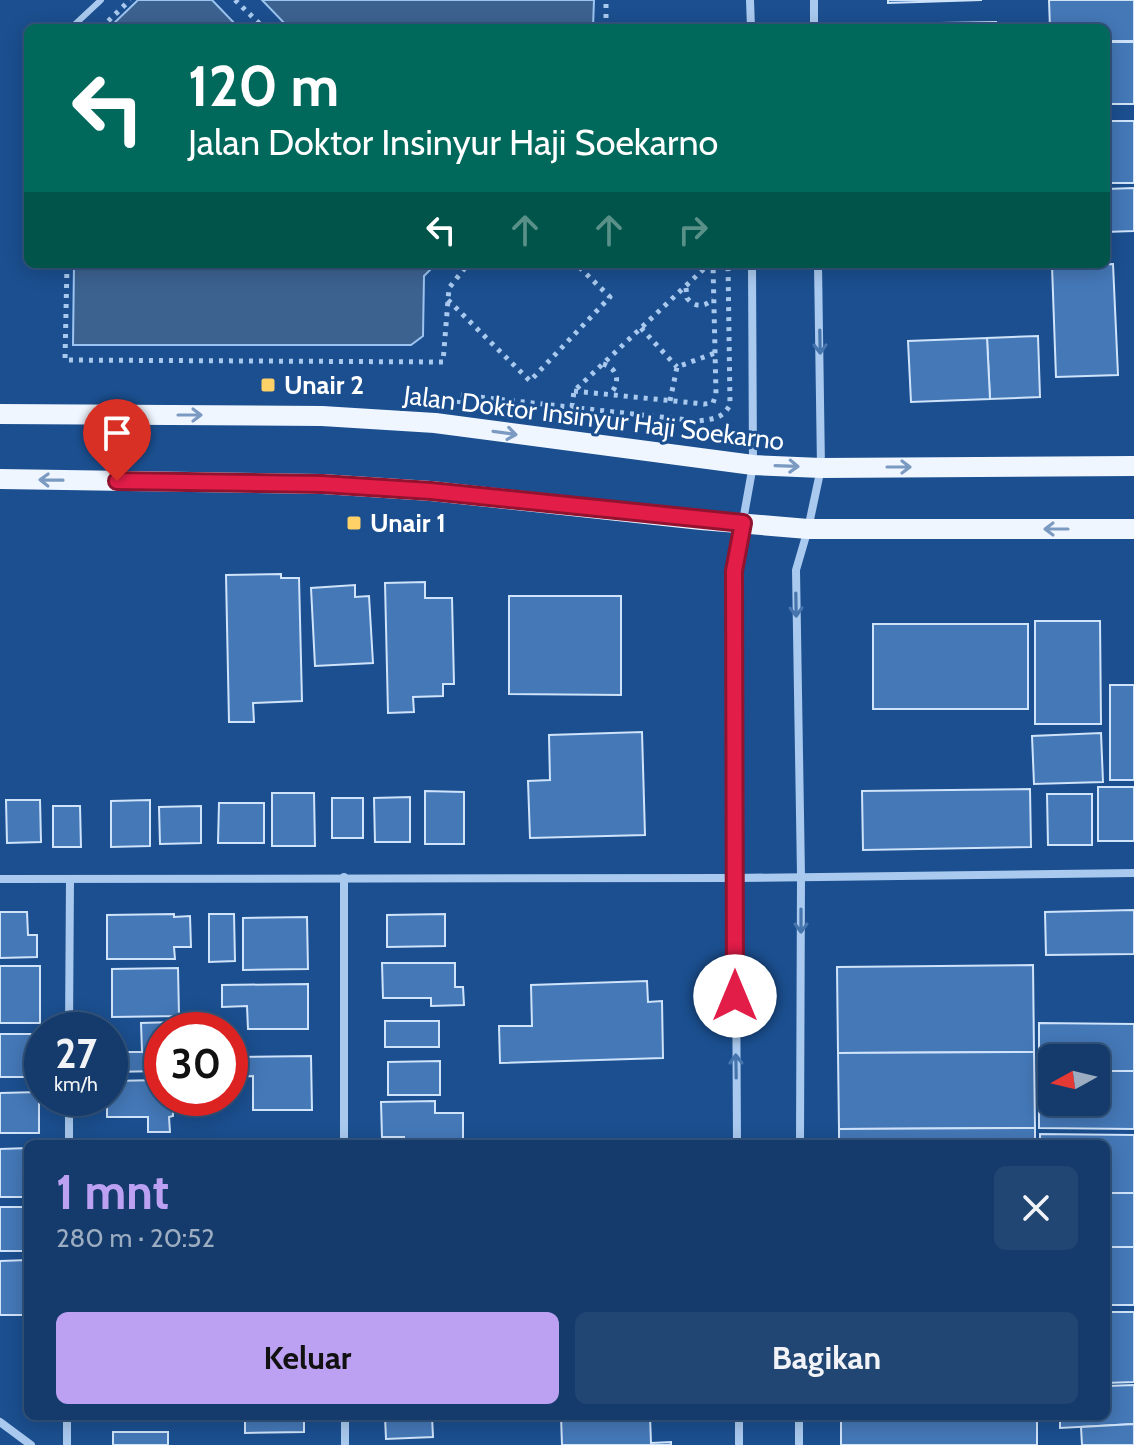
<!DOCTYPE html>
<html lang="id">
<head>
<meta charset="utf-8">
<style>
  :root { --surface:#143b6b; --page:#214673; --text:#f1f3f6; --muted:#9dadc1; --line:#33557e; --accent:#bca0f2 }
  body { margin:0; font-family:Cabin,sans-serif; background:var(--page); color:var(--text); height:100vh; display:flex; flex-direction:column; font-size:30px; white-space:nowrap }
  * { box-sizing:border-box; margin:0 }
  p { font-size:26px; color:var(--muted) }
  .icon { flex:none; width:44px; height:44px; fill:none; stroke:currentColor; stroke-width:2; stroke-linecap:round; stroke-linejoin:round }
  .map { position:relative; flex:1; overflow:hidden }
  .details { position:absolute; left:24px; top:1140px; width:1086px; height:280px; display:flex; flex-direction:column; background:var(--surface); border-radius:12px; box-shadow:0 4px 20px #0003,0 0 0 2px var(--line) }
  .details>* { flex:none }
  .guide { position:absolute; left:24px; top:24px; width:1086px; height:244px; border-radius:12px; box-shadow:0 4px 20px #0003,0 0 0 2px var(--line); background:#00695c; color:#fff; overflow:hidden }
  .needle { width:52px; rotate:262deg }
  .tools { position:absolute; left:1038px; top:1044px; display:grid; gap:16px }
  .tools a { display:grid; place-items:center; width:72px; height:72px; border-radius:12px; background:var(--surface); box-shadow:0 4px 20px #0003,0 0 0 2px var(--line); font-size:40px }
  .speed { position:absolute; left:24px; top:1012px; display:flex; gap:16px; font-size:40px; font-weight:700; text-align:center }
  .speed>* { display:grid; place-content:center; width:104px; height:104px; border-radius:50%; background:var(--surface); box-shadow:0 4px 20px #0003,0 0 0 2px var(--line); line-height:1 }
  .speed small { font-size:20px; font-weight:400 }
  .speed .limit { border:12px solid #d22; background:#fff; color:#111 }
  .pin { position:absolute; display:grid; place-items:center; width:68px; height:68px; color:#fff; margin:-82px -34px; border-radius:50% 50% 50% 0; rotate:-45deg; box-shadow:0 0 8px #0007 }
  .pin .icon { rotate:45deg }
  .me { position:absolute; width:88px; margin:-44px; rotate:0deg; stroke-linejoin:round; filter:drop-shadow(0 0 6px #0008) }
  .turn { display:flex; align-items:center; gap:28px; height:168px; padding:0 32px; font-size:36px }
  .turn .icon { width:104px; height:104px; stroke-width:2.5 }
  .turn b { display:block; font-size:56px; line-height:68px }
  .lanes { display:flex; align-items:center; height:76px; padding:0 32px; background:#0003; justify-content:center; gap:40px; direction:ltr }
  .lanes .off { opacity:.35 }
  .round { display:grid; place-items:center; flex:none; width:84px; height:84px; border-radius:12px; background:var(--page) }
  .summary { display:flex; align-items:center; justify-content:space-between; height:136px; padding:0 32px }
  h1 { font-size:48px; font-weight:800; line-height:60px; color:var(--accent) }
  .primary-button { display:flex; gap:16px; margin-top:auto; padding:16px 32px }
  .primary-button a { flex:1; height:92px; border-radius:12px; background:var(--accent); color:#111; font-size:32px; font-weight:800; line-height:92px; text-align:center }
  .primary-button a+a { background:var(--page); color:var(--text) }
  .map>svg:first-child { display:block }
  .water { fill:#3c6290; stroke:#9cc4f0; stroke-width:2 }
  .building { fill:#4478b7; stroke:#cfe3fa; stroke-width:2 }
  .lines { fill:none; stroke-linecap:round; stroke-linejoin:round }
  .path { stroke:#a9c9ee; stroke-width:5; stroke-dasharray:4 6; stroke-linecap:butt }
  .lane { stroke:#a9c9ee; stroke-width:6 }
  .street { stroke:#a9c9ee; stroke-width:8 }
  .primary { stroke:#f0f6ff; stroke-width:20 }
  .oneway { stroke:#4674ac }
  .oneway2 { stroke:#7b9ac1 }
  .route-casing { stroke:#92132f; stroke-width:20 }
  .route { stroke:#e11d48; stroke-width:14 }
  .poi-dot { fill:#ffd166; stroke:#1b4f8f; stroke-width:3 }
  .labels { text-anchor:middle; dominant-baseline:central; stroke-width:6; stroke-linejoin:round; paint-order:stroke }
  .poi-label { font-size:26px; font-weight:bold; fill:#fff; stroke:#1b4f8f; text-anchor:start }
  .street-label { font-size:26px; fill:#fff; stroke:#1b4f8f }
</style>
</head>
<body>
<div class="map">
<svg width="1134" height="1445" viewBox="0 0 1134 1445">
  <rect width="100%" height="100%" fill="#1b4f8f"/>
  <g class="water">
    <polygon points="138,0 212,0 239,28 109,28"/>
    <polygon points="262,0 594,0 593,28 289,28"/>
    <polygon points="74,264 436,264 424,276 423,336 411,345 73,345"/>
  </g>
  <g class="building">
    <polygon points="888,0 982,0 888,3"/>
    <polygon points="1049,0 1134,0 1134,41 1106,41 1106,28 1050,28"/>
    <polygon points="996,22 996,28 885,28 885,24"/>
    <rect x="1106" y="42" width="28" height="62"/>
    <rect x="1106" y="121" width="28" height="62"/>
    <polygon points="1134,188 1134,231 1106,232 1106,189"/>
    <polygon points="1113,264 1118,375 1056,377 1052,266"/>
    <polygon points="1038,336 1040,397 990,399 987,338"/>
    <polygon points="987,338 990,399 911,402 908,341"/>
    <polygon points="281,574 281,578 299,578 302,701 253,703 254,722 229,722 226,575"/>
    <polygon points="425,582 425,598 452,598 454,684 443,684 443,696 413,697 414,712 388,713 385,583"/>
    <polygon points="355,585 355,597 369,596 373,663 315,666 311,588"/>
    <polygon points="509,596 621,596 621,695 509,694"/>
    <polygon points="1035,621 1100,621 1101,724 1035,724"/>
    <rect x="873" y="624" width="155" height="85"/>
    <rect x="1110" y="685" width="24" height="95"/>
    <polygon points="642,732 645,835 530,838 528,781 550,780 549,735"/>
    <polygon points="1101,733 1103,782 1034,784 1032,736"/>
    <rect x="1098" y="787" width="36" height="54"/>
    <polygon points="1030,789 1031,847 863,850 862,791"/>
    <polygon points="425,791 464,792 464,844 425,844"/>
    <polygon points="272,793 314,793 315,846 272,846"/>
    <polygon points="1047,794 1092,794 1092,845 1048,845"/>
    <polygon points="410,797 410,842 375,842 374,798"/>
    <rect x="332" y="798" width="31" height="40"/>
    <polygon points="6,800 40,800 41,842 7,843"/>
    <polygon points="150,800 150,846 111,847 111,801"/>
    <polygon points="219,803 264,803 264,843 218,843"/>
    <polygon points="53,806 80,806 81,847 53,847"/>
    <polygon points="201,806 201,843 160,844 159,807"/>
    <polygon points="1134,910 1134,954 1046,955 1045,912"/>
    <polygon points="0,912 27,912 28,935 37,935 37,957 0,958"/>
    <polygon points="174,914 174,917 190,916 191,947 174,947 175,959 107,959 107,915"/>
    <polygon points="209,914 234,914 235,961 209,962"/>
    <polygon points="445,914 445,946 387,947 387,915"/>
    <polygon points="307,917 308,969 243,970 243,918"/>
    <polygon points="382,963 455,963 455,987 463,987 464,1005 431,1006 431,998 383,998"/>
    <polygon points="1033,965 1034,1052 838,1053 837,967"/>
    <rect x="0" y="966" width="40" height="57"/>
    <polygon points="178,968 179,1016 112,1017 112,969"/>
    <polygon points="647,981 648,1002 662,1001 663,1058 500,1063 499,1026 532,1026 531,985"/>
    <polygon points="308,984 308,1029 248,1029 247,1006 222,1007 222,985"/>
    <rect x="385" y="1021" width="54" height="26"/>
    <polygon points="175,1022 175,1030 162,1030 162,1071 110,1072 110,1052 142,1052 141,1023"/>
    <polygon points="1039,1023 1134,1024 1134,1071 1096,1071 1096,1058 1052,1058 1052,1070 1039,1070"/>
    <rect x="0" y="1034" width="31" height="43"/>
    <polygon points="1034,1052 1035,1128 839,1129 838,1053"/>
    <polygon points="311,1056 312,1110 253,1110 253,1076 230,1077 230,1057"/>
    <polygon points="440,1061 440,1095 388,1095 388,1062"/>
    <polygon points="1039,1070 1052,1070 1052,1102 1096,1102 1096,1071 1134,1071 1134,1129 1039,1128"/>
    <polygon points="162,1080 162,1098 173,1098 173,1116 169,1117 170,1132 148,1132 148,1117 107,1117 107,1098 110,1098 110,1081"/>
    <polygon points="39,1092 39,1133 0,1133 0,1093"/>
    <polygon points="435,1101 435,1113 463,1113 463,1142 404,1143 404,1137 382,1137 381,1102"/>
    <polygon points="1035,1128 1035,1144 839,1144 839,1129"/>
    <polygon points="1040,1134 1134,1135 1134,1193 1106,1193 1106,1144 1040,1144"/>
    <polygon points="310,1139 310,1144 235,1144 235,1140"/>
    <polygon points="167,1140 167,1144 111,1144 111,1141"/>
    <polygon points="28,1148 28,1197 0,1197 0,1149"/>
    <rect x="1106" y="1193" width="28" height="54"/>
    <rect x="0" y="1207" width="28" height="44"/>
    <rect x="1106" y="1247" width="28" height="58"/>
    <polygon points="28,1260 28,1315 0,1315 0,1261"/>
    <polygon points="1106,1312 1134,1312 1134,1382 1106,1383"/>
    <polygon points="1134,1385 1134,1424 1060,1428 1060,1416 1106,1416 1106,1386"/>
    <polygon points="245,1416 304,1416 304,1432 245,1433"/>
    <polygon points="385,1416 432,1416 433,1437 386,1439"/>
    <polygon points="561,1416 650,1416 651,1443 671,1442 671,1445 562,1445"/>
    <rect x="841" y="1416" width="196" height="29"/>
    <polygon points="1134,1424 1134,1445 1082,1445 1081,1427"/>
    <rect x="113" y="1432" width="55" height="13"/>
  </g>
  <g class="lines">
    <g class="path">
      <polyline points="235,0 264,28"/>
      <polyline points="101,28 130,0"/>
      <polyline points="606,28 606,0"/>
      <polyline points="67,264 65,360 443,362 449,288 468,264"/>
      <path d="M686,288L687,298C694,307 704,308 713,299"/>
      <polyline points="448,300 530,381 610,297 576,264"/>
      <polyline points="641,328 677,367"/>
      <path d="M603,364C618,368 621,383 610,394"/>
      <polyline points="574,391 704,404 713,403 716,394 713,264"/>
      <polyline points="670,401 677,367 715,353"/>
      <path d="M459,404L460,395L697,421C713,419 722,419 730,405L728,264"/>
      <polyline points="572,407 574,391 709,264"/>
    </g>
    <polyline class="lane" points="71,28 101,0"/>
    <g class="street">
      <polyline points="750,0 751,28"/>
      <polyline points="814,0 814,28"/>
      <polyline points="344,877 344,1144"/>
      <polyline points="0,879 734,878 1134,873"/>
      <polyline points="69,1030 70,879"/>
      <polyline points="69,1144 69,1098"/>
      <polyline points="737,1144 734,571 753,465 752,264"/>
      <polyline points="800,1144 801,876 796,570 808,529 821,468 818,264"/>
      <polyline points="345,1416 345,1445"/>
      <polyline points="739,1416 739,1445"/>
      <polyline points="0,1422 31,1445"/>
      <polyline points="67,1445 67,1416"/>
      <polyline points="799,1445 799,1416"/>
    </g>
    <g class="primary">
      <polyline points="0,414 322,416 435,423 753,465 821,468 1134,466"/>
      <polyline points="0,479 322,484 431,491 701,520 808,529 1134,529"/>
    </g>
  </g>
  <defs><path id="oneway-shaft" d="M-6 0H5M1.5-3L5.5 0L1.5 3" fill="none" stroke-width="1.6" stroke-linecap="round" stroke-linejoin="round" transform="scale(2)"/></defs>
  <g class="oneway">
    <use href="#oneway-shaft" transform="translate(820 342) rotate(89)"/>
    <use href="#oneway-shaft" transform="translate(796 605) rotate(89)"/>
    <use href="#oneway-shaft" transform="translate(801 921) rotate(90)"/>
    <use href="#oneway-shaft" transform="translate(736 1066) rotate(-91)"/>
  </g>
  <g class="oneway2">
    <use href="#oneway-shaft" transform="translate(190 415)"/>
    <use href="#oneway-shaft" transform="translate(505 433) rotate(8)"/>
    <use href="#oneway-shaft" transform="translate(787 466) rotate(2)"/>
    <use href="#oneway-shaft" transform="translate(899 467)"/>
    <use href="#oneway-shaft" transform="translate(51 480) rotate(-179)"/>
    <use href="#oneway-shaft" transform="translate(1056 529) rotate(180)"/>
  </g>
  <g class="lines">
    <g class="route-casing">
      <polyline id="route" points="117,481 322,484 431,491 743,523 734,571 735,996"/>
    </g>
    <use href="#route" class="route"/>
  </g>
  <g class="poi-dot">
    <rect x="260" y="377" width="16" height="16" rx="4"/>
    <rect x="346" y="515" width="16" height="16" rx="4"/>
  </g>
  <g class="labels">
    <g class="poi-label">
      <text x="284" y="385">Unair 2</text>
      <text x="370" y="523">Unair 1</text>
    </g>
    <g class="street-label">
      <text transform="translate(594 418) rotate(7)">Jalan Doktor Insinyur Haji Soekarno</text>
    </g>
  </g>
</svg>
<div class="tools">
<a><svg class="needle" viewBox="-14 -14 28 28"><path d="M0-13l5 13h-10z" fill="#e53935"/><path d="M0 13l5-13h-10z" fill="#9dadc1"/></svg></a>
</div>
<div class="speed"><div>27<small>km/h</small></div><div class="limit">30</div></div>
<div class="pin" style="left:117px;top:481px;background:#d93025"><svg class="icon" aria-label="arrive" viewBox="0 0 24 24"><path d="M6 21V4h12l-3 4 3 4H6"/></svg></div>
<svg class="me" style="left:735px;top:996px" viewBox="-20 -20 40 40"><circle r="19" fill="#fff"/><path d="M0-13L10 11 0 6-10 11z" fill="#e11d48"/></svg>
<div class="guide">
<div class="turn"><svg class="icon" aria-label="left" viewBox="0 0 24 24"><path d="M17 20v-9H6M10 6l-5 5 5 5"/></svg><div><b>120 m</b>Jalan Doktor Insinyur Haji Soekarno</div></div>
<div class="lanes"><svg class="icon" aria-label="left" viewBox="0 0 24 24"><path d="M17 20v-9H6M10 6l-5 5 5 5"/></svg><svg class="icon off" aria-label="ahead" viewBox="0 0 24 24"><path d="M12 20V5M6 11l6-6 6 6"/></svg><svg class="icon off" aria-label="ahead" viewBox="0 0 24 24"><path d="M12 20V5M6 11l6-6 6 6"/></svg><svg class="icon off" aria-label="right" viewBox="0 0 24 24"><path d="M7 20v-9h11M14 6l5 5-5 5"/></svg></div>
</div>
<section class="details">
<div class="summary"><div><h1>1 mnt</h1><p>280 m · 20:52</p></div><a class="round"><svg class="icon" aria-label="close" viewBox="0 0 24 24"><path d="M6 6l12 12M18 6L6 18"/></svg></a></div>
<div class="primary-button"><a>Keluar</a><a>Bagikan</a></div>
</section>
</div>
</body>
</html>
